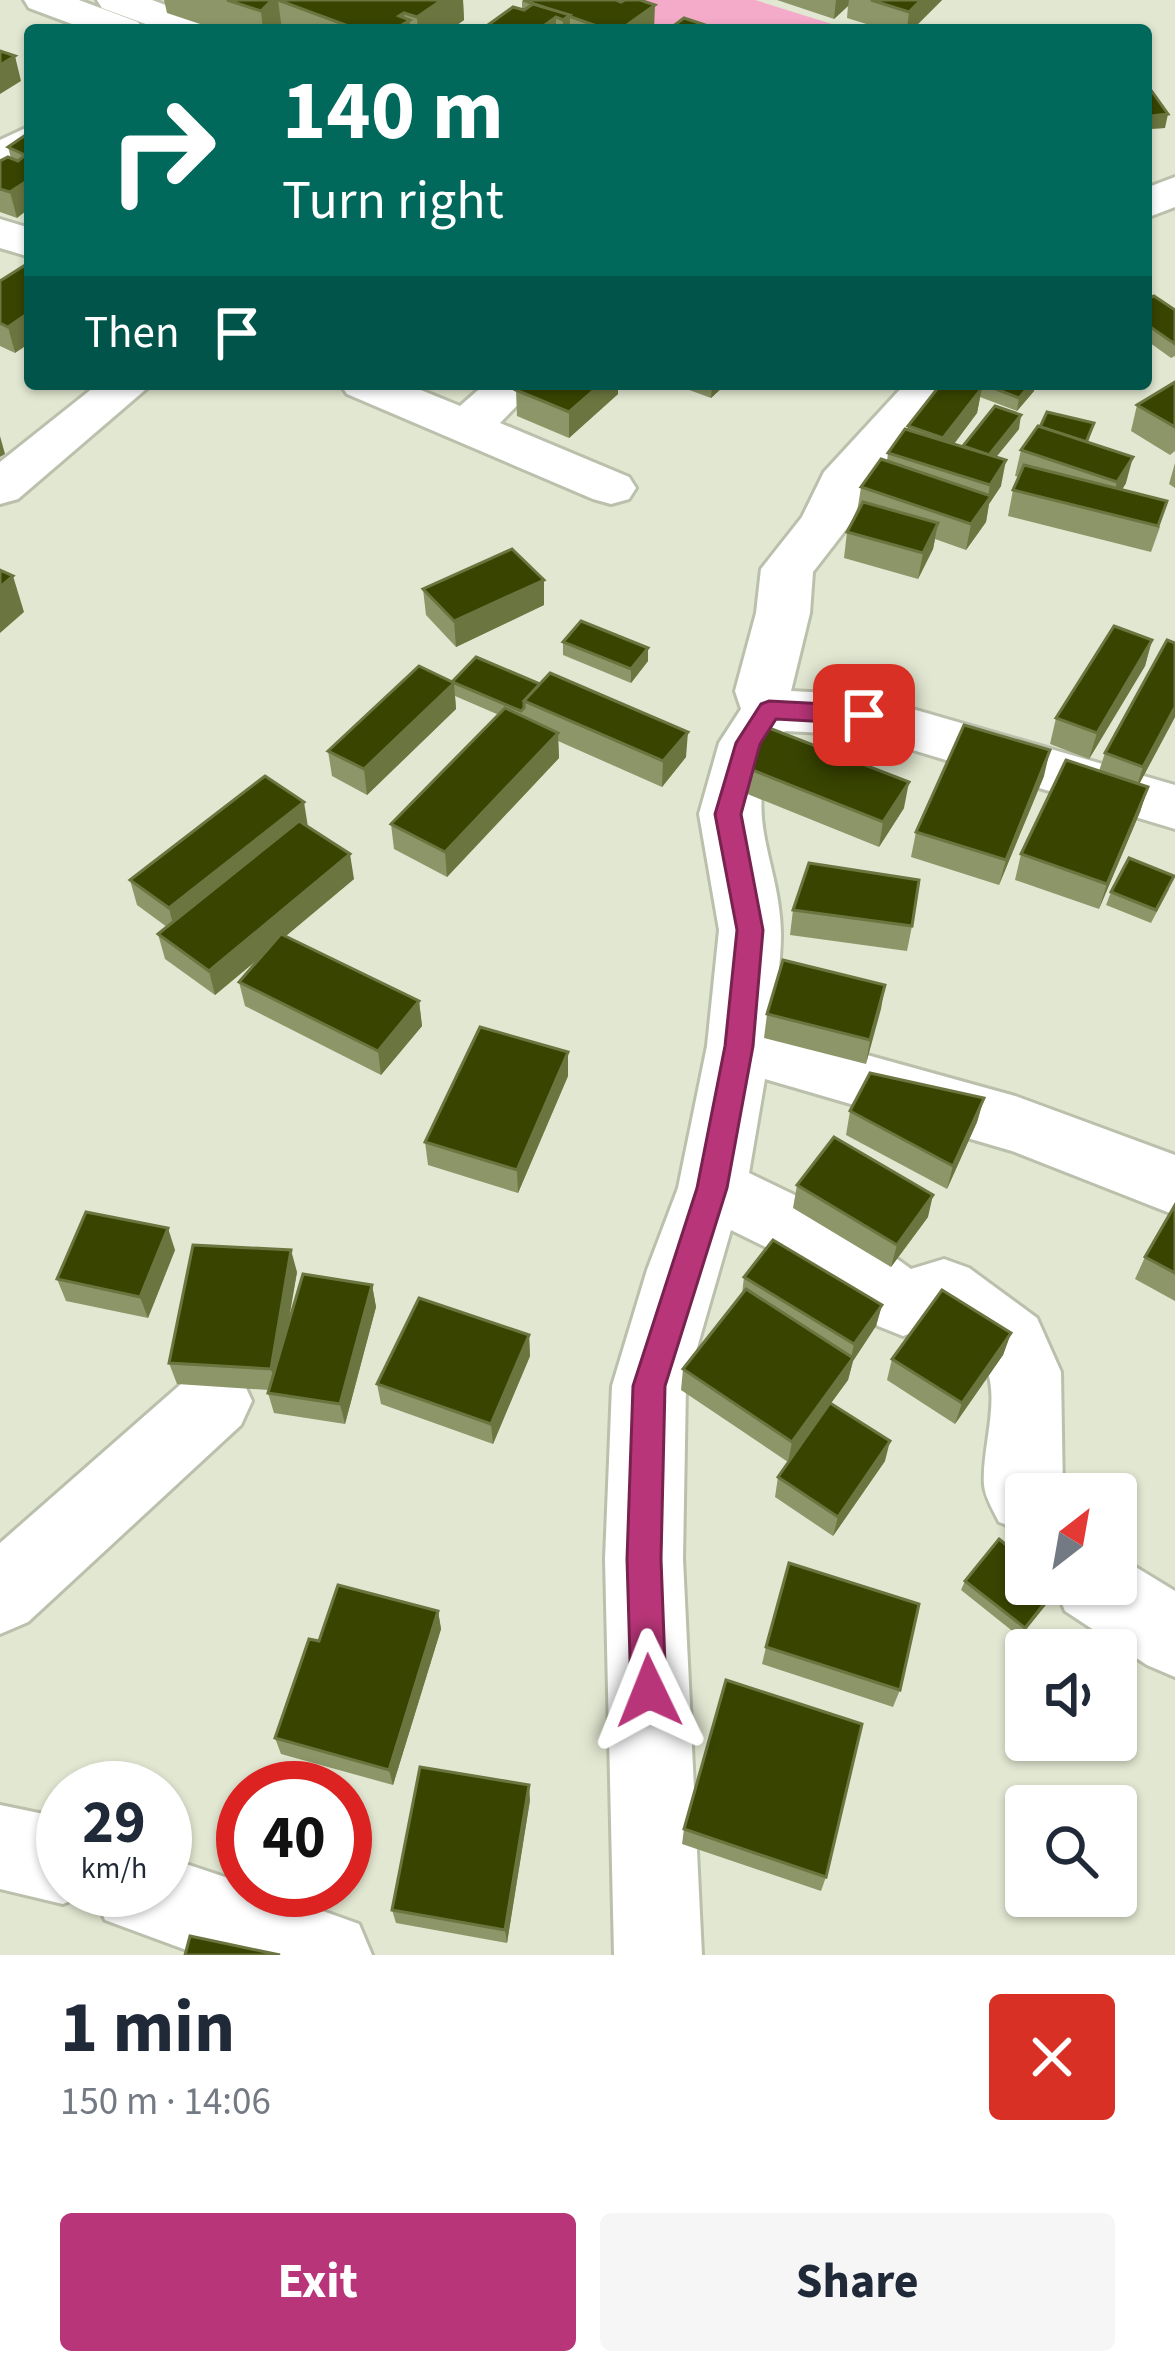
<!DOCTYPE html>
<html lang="en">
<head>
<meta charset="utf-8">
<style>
  :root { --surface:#fff; --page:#f6f6f7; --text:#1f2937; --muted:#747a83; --accent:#b93579 }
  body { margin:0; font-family:"Source Sans 3",sans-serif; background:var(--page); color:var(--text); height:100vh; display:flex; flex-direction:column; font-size:45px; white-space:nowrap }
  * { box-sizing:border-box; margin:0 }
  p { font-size:39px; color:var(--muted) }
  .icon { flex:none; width:66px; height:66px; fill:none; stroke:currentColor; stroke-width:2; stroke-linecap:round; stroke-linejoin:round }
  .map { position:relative; height:1955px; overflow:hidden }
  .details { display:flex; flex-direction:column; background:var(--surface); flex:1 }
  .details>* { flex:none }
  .top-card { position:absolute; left:24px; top:24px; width:1128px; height:366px; border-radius:12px; box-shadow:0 3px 9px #0004; background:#00695c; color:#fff; overflow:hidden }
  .needle { width:78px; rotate:31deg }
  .buttons { position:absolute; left:1005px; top:1473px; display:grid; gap:24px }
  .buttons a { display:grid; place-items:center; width:132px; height:132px; border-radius:12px; background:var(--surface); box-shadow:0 3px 9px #0004; font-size:60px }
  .speed { position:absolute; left:36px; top:1761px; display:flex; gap:24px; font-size:60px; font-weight:700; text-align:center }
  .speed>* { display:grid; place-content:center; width:156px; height:156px; border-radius:50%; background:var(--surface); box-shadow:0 3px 9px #0004; line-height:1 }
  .speed small { font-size:30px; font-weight:400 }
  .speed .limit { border:18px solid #d22; background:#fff; color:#111 }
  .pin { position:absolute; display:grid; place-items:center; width:102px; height:102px; color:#fff; margin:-51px; border-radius:24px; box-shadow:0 6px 18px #0006 }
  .me { position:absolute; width:132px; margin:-66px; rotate:358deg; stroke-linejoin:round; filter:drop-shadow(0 0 9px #0008) }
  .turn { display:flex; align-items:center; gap:42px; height:252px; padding:0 60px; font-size:54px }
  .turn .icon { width:156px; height:156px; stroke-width:2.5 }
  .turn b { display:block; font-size:84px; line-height:102px }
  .then { display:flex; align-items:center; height:114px; padding:0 60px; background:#0003; gap:24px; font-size:45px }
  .round { display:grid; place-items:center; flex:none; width:126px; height:126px; border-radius:12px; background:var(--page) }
  .overview { display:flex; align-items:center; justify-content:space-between; height:204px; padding:0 60px }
  h1 { font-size:72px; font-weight:700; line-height:90px }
  .action { display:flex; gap:24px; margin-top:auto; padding:24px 60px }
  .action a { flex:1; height:138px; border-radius:12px; background:var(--accent); color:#fff; font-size:48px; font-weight:700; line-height:138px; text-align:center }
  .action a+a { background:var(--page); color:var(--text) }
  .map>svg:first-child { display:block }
  .green { fill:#f4aac9 }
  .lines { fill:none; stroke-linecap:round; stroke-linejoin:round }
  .minor-casing { stroke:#bac0ab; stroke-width:6 }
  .minor { fill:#fff; fill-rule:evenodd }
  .wall { fill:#8c9668 }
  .shaded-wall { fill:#6b753f }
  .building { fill:#384400; stroke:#6b753f; stroke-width:3 }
  .route { fill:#b93579; stroke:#78224f; stroke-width:3 }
</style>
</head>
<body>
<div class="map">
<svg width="1175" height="1955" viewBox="0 0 1175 1955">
  <rect width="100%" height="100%" fill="#e1e7d1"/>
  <polygon class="green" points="572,0 755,0 851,30 665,30"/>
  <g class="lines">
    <g class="minor-casing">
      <g id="minor">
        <polygon points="24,0 79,0 138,22 144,30 88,30 29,8"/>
        <polygon points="97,0 152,0 212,22 218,30 162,30 102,8"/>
        <polygon points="30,126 30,158 0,172 0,140"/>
        <polygon points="1175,177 1175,207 1146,218 1146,188"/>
        <polygon points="0,219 30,228 30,257 0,248"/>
        <polygon points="98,384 152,384 18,499 0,504 0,462"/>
        <polygon points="340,384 406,384 460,406 485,384 538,384 500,423 629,477 636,488 629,499 611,504 593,499 347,394"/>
        <path d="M905,384H956L865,489L851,523L813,572L810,613L791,691L864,695L1175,785V829L863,735L785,731C735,811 780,855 781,934C781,965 775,997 773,1029L1015,1096L1175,1155V1215L1012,1151L765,1079L749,1173L836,1215L911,1269L944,1259L969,1268L1037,1318L1061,1372L1063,1494H1026V1532L999,1522C993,1510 985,1497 984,1485C981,1446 1005,1390 980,1357L936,1324L903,1336L878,1326L786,1257L731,1230L686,1386L683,1559L702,1955H614L605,1559L612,1386L647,1270L678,1188L707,1046L719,930L699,814L719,743L741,709L735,691L756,613L761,569L802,517L824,472Z"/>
        <polygon points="215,1367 241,1377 252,1401 241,1425 28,1622 0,1634 0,1543 189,1377"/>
        <polygon points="1116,1555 1175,1591 1175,1677 1147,1665 1065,1611 1054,1584 1116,1584"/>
        <polygon points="0,1805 63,1818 63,1890 165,1890 165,1857 243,1883 243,1890 264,1890 359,1924 372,1955 200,1955 105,1920 93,1891 63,1904 0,1889"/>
      </g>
    </g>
    <use href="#minor" class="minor"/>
  </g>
  <g class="wall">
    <polygon points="164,0 463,0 464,20 450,30 218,30 167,13"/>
    <polygon points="777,0 942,0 912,30 886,30 847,18 848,6 834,19"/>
    <polygon points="522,1 654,29 481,30 522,9"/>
    <polygon points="1146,87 1165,128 1148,129 1146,126"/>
    <polygon points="27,134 17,218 0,212 0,161 11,158 8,147"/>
    <polygon points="0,281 15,353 0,346"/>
    <polygon points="1146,299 1175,310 1175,356 1171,358 1146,340"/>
    <polygon points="1175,382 1175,451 1170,455 1131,431 1137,405"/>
    <polygon points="524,384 618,384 618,394 569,438 517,416 516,390"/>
    <polygon points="673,384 726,384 711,398"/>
    <polygon points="941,384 1053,384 1049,389 1035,384 1034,391 1017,411 980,397 977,413 954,444 963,446 1019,429 996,457 1001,486 989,504 986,522 966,550 935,539 933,549 918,579 844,558 847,532 857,513 861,487 887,461 888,453"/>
    <polygon points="1094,423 1088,443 1126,483 1122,490 1160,527 1151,552 1008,516 1013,490 1019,477 1015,476 1021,450"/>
    <polygon points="1175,463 1175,488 1169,484"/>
    <polygon points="544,580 544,605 456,647 426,615 423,589"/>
    <polygon points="1152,640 1145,666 1089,759 1050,744 1056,718"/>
    <polygon points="563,642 648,648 648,661 631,683 563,655"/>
    <polygon points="1175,643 1175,717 1139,784 1148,787 1140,812 1099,909 1015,880 1021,854 1099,771 1105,753"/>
    <polygon points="476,657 686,757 662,787 558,741 559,758 447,877 394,849 391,824 499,715 455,696 456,709 367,795 332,776 328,751 452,683"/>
    <polygon points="742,766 904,808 879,847 740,791"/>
    <polygon points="1044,776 999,885 911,857 916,832"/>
    <polygon points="308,827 354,879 286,936 419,1001 422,1026 381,1075 245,1006 239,982 262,956 215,995 165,959 158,934 167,927 137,905 130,880"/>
    <polygon points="1169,889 1151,923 1106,905 1111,892"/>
    <polygon points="793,910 912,926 907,951 790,935"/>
    <polygon points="885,985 866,1064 764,1038 767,1014"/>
    <polygon points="568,1076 518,1193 428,1165 425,1142"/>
    <polygon points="984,1098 977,1122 947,1189 846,1135 850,1111"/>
    <polygon points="797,1185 928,1217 891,1267 793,1208"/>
    <polygon points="1175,1205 1175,1301 1135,1279 1145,1257"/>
    <polygon points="175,1250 148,1318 66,1301 57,1279"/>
    <polygon points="297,1272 287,1326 372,1285 376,1307 345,1424 274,1413 268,1393 269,1390 177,1384 169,1363"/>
    <polygon points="744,1277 882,1305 876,1326 853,1361 848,1380 831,1403 885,1461 833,1536 775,1497 778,1477 788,1462 681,1390 683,1369 742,1294"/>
    <polygon points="1011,1333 1003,1355 955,1424 887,1380 892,1359"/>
    <polygon points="529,1335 530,1356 493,1444 381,1404 377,1384"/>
    <polygon points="965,1581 1053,1596 1020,1637 961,1590"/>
    <polygon points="438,1611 441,1629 393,1785 281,1754 275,1738 319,1641"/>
    <polygon points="766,1647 900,1690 893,1707 762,1664"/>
    <polygon points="530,1800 507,1943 396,1923 392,1910"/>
    <polygon points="684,1829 826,1877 821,1891 682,1844"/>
  </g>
  <g class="shaded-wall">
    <polygon points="272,0 280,0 278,0 282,30 263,30 261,11"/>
    <polygon points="442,0 463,0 464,20 450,30 418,30 417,17"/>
    <polygon points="836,0 849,0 848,6 834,19"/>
    <polygon points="921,0 942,0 912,30 907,30 909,12"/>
    <polygon points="655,5 654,30 620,30"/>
    <polygon points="404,13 405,23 410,20 410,30 398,30 399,16"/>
    <polygon points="570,15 570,30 563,30 563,20"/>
    <polygon points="556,17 556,30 538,30"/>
    <polygon points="15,56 21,81 0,94 0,65"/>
    <polygon points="1168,114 1165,128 1148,129 1151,116"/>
    <polygon points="30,179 30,208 17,218 10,192"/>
    <polygon points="30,312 30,343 15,353 8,327"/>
    <polygon points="601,384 618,384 618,394 569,438 569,412"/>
    <polygon points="712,384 726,384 711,398"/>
    <polygon points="1031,384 1035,384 1034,391 1017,411 1019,398"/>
    <polygon points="982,388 977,413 939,464 943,438"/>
    <polygon points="1021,415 1019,429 980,477 982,464"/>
    <polygon points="0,436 5,454 0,457"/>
    <polygon points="1133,457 1126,483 1110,508 1117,482"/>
    <polygon points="1006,460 1001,486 989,504 986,522 966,550 971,524 987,502 990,485"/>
    <polygon points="938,523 933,549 918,579 923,553"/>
    <polygon points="13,576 24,612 0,633 0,587"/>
    <polygon points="544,580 544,605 456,647 454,621"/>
    <polygon points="1152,640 1145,666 1089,759 1097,733"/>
    <polygon points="648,648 648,661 631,683 631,669"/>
    <polygon points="454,683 456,709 367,795 364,769"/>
    <polygon points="1175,707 1175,717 1135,792 1143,767"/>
    <polygon points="688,732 686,757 662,787 663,761"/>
    <polygon points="558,733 559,758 447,877 445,852"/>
    <polygon points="1050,750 1044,776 999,885 1006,860"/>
    <polygon points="909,782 904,808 879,847 883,822"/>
    <polygon points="1148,787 1140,812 1099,909 1107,884"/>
    <polygon points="304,802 308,827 175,933 169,908"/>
    <polygon points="350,854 354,879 215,995 209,971"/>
    <polygon points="885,985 881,1009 866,1064 870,1040"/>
    <polygon points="419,1001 422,1026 381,1075 378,1051"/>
    <polygon points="568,1052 568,1076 518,1193 517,1170"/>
    <polygon points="984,1098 977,1122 947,1189 953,1166"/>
    <polygon points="933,1195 928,1217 891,1267 897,1245"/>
    <polygon points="168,1228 175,1250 148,1318 140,1297"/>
    <polygon points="291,1250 297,1272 277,1390 271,1369"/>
    <polygon points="372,1285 376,1307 345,1424 340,1404"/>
    <polygon points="882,1305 876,1326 853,1361 848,1380 788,1462 792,1442 850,1363 854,1344"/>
    <polygon points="1011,1333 1003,1355 955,1424 962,1403"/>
    <polygon points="529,1335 530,1356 493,1444 491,1424"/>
    <polygon points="890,1441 885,1461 833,1536 838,1517"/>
    <polygon points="1058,1586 1053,1596 1020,1637 1025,1628"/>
    <polygon points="438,1611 441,1629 393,1785 389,1770"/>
    <polygon points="529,1785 530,1800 507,1943 505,1930"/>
  </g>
  <g class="building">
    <polygon points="227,0 272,0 261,11"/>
    <polygon points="278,0 442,0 417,17 404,13 399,16 410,20 397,28 402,30 359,30"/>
    <polygon points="523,0 616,0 621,2 625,0 640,0 655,5 620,30 608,30"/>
    <polygon points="871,0 921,0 909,12"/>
    <polygon points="533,4 570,15 563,20 556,17 538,30 481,30 513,7 524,10"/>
    <polygon points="684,18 714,28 712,30 668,30"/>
    <polygon points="0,51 15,56 0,65"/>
    <polygon points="1148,86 1168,114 1151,116 1146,109 1146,87"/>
    <polygon points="27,134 30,136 30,179 10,192 0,189 0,161 8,157 18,161 25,155 8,147"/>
    <polygon points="30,262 30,312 8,327 0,323 0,281"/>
    <polygon points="1154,296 1175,310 1175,344 1146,324 1146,299"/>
    <polygon points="1175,382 1175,427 1137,405"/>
    <polygon points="524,384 601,384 569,412 516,390"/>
    <polygon points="941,384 971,384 982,388 943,438 908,426"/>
    <polygon points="983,384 1031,384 1019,398"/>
    <polygon points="995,406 1021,415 989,455 963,446"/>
    <polygon points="1047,412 1094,423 1086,442 1040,427"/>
    <polygon points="1038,426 1133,457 1117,482 1021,450"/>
    <polygon points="905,429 1006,460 990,485 888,453"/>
    <polygon points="881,459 991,496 971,524 861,487"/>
    <polygon points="1024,465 1167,501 1158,526 1013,490"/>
    <polygon points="863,502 938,523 923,553 847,532"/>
    <polygon points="512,549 544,580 454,621 423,589"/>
    <polygon points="0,570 13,576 0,587"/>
    <polygon points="581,621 648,648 631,669 563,642"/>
    <polygon points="1114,626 1152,640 1097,733 1056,718"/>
    <polygon points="1167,640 1175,643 1175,707 1143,767 1105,753"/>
    <polygon points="476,657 540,684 524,701 524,708 521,711 452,682"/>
    <polygon points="419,666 454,683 364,769 328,751"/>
    <polygon points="550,673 688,732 663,761 524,701"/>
    <polygon points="505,708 558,733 445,852 391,824"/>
    <polygon points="964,725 1050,750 1006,860 916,832"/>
    <polygon points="769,728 909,782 883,822 742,766"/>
    <polygon points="1066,760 1148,787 1107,884 1021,854"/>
    <polygon points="265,776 304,802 169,908 130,880"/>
    <polygon points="299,821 350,854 209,971 158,934"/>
    <polygon points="1129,858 1174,876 1156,910 1111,892"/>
    <polygon points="809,863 919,880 912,926 793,910"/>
    <polygon points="281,934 419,1001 378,1051 239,982"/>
    <polygon points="783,960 885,985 870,1040 767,1014"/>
    <polygon points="480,1027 568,1052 517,1170 425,1142"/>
    <polygon points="870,1073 984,1098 953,1166 850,1111"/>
    <polygon points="834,1137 933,1195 897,1245 797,1185"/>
    <polygon points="1175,1205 1175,1273 1145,1257"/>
    <polygon points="86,1212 168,1228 140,1297 57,1279"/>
    <polygon points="773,1240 882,1305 854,1344 744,1277"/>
    <polygon points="193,1245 291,1250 271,1369 169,1363"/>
    <polygon points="303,1274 372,1285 340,1404 268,1393"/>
    <polygon points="746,1289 853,1358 792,1442 683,1369"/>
    <polygon points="942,1290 1011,1333 962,1403 892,1359"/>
    <polygon points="419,1298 529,1335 491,1424 377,1384"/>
    <polygon points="830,1403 890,1441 838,1517 778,1477"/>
    <polygon points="999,1539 1026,1561 1026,1584 1055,1584 1058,1586 1025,1628 965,1581"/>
    <polygon points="789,1563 919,1604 900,1690 766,1647"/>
    <polygon points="338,1585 438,1611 389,1770 275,1738 309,1639 319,1641"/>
    <polygon points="726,1680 862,1724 826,1877 684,1829"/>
    <polygon points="420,1767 529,1785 505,1930 392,1910"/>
    <polygon points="190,1936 280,1955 185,1955"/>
  </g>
  <polygon class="route" points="769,701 864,706 877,715 864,724 776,719 760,744 741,814 763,930 753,1046 727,1188 665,1386 661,1559 666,1691 661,1703 649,1709 636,1703 631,1691 627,1559 633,1386 697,1188 725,1046 737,930 715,814 736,743 761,704"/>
</svg>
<div class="buttons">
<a><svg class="needle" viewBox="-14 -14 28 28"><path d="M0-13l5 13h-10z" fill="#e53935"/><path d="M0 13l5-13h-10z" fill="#747a83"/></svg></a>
<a><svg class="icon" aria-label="sound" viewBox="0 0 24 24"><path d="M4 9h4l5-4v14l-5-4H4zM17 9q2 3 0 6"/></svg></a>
<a><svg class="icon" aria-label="search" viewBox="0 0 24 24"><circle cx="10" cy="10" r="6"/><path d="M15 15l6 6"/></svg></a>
</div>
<div class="speed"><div>29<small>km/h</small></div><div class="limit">40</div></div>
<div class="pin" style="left:864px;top:715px;background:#d93025"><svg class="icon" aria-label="arrive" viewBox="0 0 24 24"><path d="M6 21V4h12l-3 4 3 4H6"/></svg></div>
<svg class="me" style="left:649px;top:1691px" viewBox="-20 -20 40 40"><path d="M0-17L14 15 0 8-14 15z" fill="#b93579" stroke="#fff" stroke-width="4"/></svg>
<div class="top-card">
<div class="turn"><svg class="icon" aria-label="right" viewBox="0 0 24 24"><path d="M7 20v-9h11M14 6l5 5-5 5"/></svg><div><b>140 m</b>Turn right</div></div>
<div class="then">Then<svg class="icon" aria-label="arrive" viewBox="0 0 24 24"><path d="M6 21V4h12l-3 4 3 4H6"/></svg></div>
</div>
</div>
<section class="details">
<div class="overview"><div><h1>1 min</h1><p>150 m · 14:06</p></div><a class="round" style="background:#d93025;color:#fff"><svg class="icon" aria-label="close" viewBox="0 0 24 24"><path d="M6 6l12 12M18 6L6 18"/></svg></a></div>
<div class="action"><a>Exit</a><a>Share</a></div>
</section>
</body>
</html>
